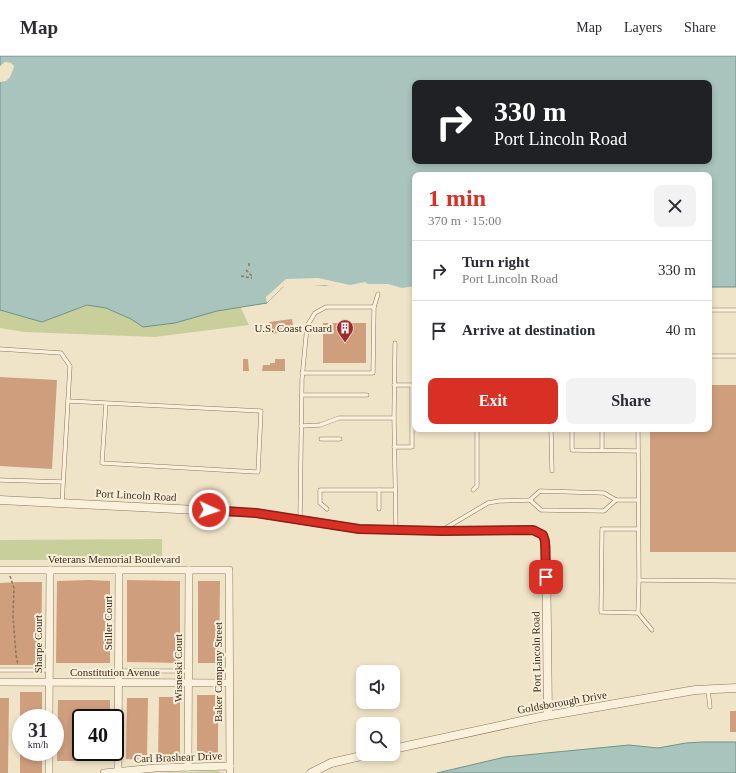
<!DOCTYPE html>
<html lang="en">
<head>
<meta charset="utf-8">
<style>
  :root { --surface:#fff; --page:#f2f2f3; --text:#2b2b33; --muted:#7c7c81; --line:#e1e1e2; --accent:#d93025 }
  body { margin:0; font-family:Georgia,serif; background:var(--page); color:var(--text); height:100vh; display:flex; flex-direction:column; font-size:15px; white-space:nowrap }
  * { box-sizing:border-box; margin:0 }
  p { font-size:13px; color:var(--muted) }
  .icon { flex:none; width:22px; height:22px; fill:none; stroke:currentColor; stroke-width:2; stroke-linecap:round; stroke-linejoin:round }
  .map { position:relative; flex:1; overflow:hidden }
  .side { position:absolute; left:412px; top:116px; width:300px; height:260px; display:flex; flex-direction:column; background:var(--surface); border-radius:8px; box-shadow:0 2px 6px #0003 }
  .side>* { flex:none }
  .hud { position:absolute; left:412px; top:24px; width:300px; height:84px; border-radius:8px; box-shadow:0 2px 6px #0003; background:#202124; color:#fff; overflow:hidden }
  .controls { position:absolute; left:356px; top:609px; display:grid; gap:8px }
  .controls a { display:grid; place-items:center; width:44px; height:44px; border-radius:8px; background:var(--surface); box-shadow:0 2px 6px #0003; font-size:20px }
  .speed { position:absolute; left:12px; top:653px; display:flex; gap:8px; font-size:20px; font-weight:700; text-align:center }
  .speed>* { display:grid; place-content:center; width:52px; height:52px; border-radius:50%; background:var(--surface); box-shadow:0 2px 6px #0003; line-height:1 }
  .speed small { font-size:10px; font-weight:400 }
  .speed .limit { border:2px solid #111; border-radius:6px; background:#fff; color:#111 }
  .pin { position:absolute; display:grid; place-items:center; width:34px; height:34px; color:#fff; margin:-17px; border-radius:8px; box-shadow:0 2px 6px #0006 }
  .me { position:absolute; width:44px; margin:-22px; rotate:93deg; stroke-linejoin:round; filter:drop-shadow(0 0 3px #0008) }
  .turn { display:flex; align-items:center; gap:14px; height:84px; padding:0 16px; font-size:18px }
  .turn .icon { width:52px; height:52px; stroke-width:2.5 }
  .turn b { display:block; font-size:28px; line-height:34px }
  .round { display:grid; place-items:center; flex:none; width:42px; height:42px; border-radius:8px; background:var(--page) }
  .head { display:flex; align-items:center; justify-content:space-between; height:68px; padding:0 16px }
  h1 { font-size:24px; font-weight:800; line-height:30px; color:var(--accent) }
  .button { display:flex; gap:8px; margin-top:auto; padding:8px 16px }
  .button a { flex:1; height:46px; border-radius:8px; background:var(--accent); color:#fff; font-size:16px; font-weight:800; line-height:46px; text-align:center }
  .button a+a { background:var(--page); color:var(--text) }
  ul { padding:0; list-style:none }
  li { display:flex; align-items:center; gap:12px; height:60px; padding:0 16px; border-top:1px solid var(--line) }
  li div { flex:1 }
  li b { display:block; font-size:15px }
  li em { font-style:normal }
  header { display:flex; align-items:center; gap:24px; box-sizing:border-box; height:56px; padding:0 20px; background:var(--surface); border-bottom:1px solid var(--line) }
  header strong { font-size:19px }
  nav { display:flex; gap:22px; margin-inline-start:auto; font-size:14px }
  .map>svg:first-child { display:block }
  .green { fill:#c9cf9b }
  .water { fill:#a9c4bc; stroke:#6f938a; fill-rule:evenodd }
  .pier { fill:#f0e4c8 }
  .building { fill:#cf9f7d }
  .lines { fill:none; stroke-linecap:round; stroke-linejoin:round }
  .service-casing { stroke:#8d765c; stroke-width:4.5 }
  .minor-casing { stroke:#8d765c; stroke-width:8 }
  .tertiary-casing { stroke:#8d765c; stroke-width:9 }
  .path { stroke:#8d765c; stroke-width:1.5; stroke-dasharray:3 2; stroke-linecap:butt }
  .service { stroke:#faf1dc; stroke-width:3.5 }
  .minor { stroke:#faf1dc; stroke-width:7 }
  .tertiary { stroke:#faf1dc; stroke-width:8 }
  .route-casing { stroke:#8d1f18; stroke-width:10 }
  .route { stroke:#d93025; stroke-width:7 }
  .labels { text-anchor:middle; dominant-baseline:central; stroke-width:4; stroke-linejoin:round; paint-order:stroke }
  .poi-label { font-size:11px; fill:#3d2e20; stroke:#f7eed8; text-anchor:end }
  .street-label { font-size:11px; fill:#3d2e20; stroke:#f7eed8 }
</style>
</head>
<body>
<header>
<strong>Map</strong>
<nav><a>Map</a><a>Layers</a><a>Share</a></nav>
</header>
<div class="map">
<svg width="736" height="717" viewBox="0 0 736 717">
  <rect width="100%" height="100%" fill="#f0e4c8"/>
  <g class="green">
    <polygon points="286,223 267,247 240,250 249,269 155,281 24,276 0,272 0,235"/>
    <polygon points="162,483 162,501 117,504 0,504 0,484"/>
    <polygon points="218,715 222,717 163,717"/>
  </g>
  <g class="water">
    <path d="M0,0H736V231H709V119H415V234L287,227L267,247L217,255L175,267L143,271L131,263L106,252L87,249L42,266L0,254ZM415,27H709V105H415Z"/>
    <polygon points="702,686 736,686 736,717 437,717 505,701 629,689 658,692 686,687"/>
  </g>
  <g class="pier">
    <polygon points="5,6 11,7 14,10 13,14 10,21 6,25 0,26 0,10"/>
    <polygon points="318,222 350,229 365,226 368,228 388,228 402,232 415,230 415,235 370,234 333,231 325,229 288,229 283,231 267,247 266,241 286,223"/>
  </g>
  <g class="building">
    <polygon points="292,263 294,275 271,278 269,266"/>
    <rect x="323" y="267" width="43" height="40"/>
    <polygon points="243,303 248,303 249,315 243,315"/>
    <polygon points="275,303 285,303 285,315 262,315 263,309 270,309 270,307 275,307"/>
    <polygon points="0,321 57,324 52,413 0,410"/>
    <polygon points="709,329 736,329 736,496 650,496 650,373 709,373"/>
    <polygon points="89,524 110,525 110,607 56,607 57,525"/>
    <polygon points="127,524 180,525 180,607 127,606"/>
    <polygon points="198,525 220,525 219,607 198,607"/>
    <polygon points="20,526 42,526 41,609 0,609 0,527"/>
    <rect x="20" y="636" width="22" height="26"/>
    <rect x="197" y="639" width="21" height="62"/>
    <polygon points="159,641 180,641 180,702 158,702"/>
    <polygon points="0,642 9,642 8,717 0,717"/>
    <polygon points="127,642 148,642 147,704 126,703"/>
    <polygon points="58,644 110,644 110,662 79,662 79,696 109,696 109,705 57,705"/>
    <rect x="730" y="655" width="6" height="21"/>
    <rect x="20" y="696" width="22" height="21"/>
  </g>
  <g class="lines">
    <g class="service-casing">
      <g id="service">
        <polyline points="709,254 736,254"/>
        <polyline points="0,293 61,297 70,310 62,447"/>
        <polyline points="709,300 736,300"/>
        <polyline points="302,317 373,317 374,251 378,238"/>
        <polyline points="394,329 412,329 412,391 394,391"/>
        <polyline points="302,339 367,339"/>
        <polyline points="68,345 261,355 258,416 102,407 106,347"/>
        <polyline points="394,362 395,287"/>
        <polyline points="301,370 320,369 339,362 394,362 396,474"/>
        <polyline points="551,373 552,415"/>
        <polyline points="572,373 572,394 638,395"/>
        <polyline points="602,373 602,394"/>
        <polyline points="638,373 639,524 736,525"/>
        <polyline points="321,383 340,383"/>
        <polyline points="0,424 63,426"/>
        <polyline points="379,434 379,453"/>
        <polyline points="473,434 477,430 477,373"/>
        <polyline points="530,444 541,454 604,455 616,444"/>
        <polyline points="327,453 320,447 320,434 395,434"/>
        <polyline points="300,463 302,323 307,270 315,257 326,251 374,251"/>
        <polyline points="444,473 488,447 499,445 530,444 540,435 604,437 616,444 638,444"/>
        <polyline points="639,524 638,557 652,574"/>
        <polyline points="638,557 601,556 602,473 638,473"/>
        <polyline points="0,614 49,614"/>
        <polyline points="118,615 189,615"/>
        <polyline points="708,634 710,651"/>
      </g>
    </g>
    <g class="minor-casing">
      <g id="minor">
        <polyline points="0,514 229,514 230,717"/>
        <polyline points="0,626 229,627"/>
        <polyline points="49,662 50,514"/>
        <polyline points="188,711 189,514"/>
        <polyline points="118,715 119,514"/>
        <polyline points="49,717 49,696"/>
        <polyline points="104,717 155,712 230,710"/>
      </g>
    </g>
    <g class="tertiary-casing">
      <g id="tertiary">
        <polyline points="0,444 256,457 359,473 442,475 533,474 543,479 546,490 548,659"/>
        <polyline points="393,693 540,661 695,634 736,632"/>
        <polyline points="311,717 331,707 370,698"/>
      </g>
    </g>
    <g class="path">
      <polyline points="249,210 249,206"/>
      <polyline points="246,214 253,221"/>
      <polyline points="241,220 252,222"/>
      <polyline points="10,520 14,532 13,560 16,599 18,609"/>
    </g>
    <use href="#service" class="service"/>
    <use href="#minor" class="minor"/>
    <use href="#tertiary" class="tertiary"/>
  </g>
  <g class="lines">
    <g class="route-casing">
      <polyline id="route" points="209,454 256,457 359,473 442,475 533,474 543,479 545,485 546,521"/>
    </g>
    <use href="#route" class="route"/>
  </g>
  <defs>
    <g id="building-pin" transform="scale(0.9)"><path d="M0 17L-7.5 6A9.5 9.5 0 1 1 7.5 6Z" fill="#9e2a2b" stroke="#f7eed8"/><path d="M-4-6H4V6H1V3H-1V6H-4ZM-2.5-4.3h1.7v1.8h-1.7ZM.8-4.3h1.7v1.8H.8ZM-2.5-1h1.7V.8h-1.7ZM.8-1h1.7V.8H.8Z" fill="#fff"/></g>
  </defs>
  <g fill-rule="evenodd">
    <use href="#building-pin" x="345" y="272"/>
  </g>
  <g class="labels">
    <g class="poi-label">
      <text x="332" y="272">U.S. Coast Guard</text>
    </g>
    <g class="street-label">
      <text transform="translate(136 439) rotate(3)">Port Lincoln Road</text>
      <text x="114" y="503">Veterans Memorial Boulevard</text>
      <text transform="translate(108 567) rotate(-90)">Stiller Court</text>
      <text transform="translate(38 588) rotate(-90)">Sharpe Court</text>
      <text transform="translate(536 596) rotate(-91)">Port Lincoln Road</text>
      <text transform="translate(178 612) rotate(-90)">Wisneski Court</text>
      <text x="115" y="616">Constitution Avenue</text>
      <text transform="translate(218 616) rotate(-90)">Baker Company Street</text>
      <text transform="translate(562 646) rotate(-10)">Goldsborough Drive</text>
      <text transform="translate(178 701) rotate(-2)">Carl Brashear Drive</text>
    </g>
  </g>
</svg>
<div class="controls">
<a><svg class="icon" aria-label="sound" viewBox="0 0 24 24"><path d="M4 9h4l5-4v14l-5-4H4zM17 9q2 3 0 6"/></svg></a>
<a><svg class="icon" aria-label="search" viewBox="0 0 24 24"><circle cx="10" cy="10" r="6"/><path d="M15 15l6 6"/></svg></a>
</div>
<div class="speed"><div>31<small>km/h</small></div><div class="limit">40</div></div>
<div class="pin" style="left:546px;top:521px;background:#d93025"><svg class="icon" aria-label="arrive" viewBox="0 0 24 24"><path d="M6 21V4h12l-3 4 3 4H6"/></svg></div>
<svg class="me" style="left:209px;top:454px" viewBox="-20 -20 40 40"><circle r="17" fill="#d93025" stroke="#fff" stroke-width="3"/><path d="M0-11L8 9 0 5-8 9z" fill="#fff"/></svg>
<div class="hud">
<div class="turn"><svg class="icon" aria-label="right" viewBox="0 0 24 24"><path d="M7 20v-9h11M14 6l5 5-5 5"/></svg><div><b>330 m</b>Port Lincoln Road</div></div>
</div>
<section class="side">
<div class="head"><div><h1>1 min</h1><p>370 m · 15:00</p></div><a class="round"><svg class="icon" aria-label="close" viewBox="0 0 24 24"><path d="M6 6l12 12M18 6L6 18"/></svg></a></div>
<ul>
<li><svg class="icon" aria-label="right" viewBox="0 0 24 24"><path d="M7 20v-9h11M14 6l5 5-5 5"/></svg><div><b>Turn right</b><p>Port Lincoln Road</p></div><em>330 m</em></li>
<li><svg class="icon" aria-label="arrive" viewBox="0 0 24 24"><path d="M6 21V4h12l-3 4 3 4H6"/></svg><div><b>Arrive at destination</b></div><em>40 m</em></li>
</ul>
<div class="button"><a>Exit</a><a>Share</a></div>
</section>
</div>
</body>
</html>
